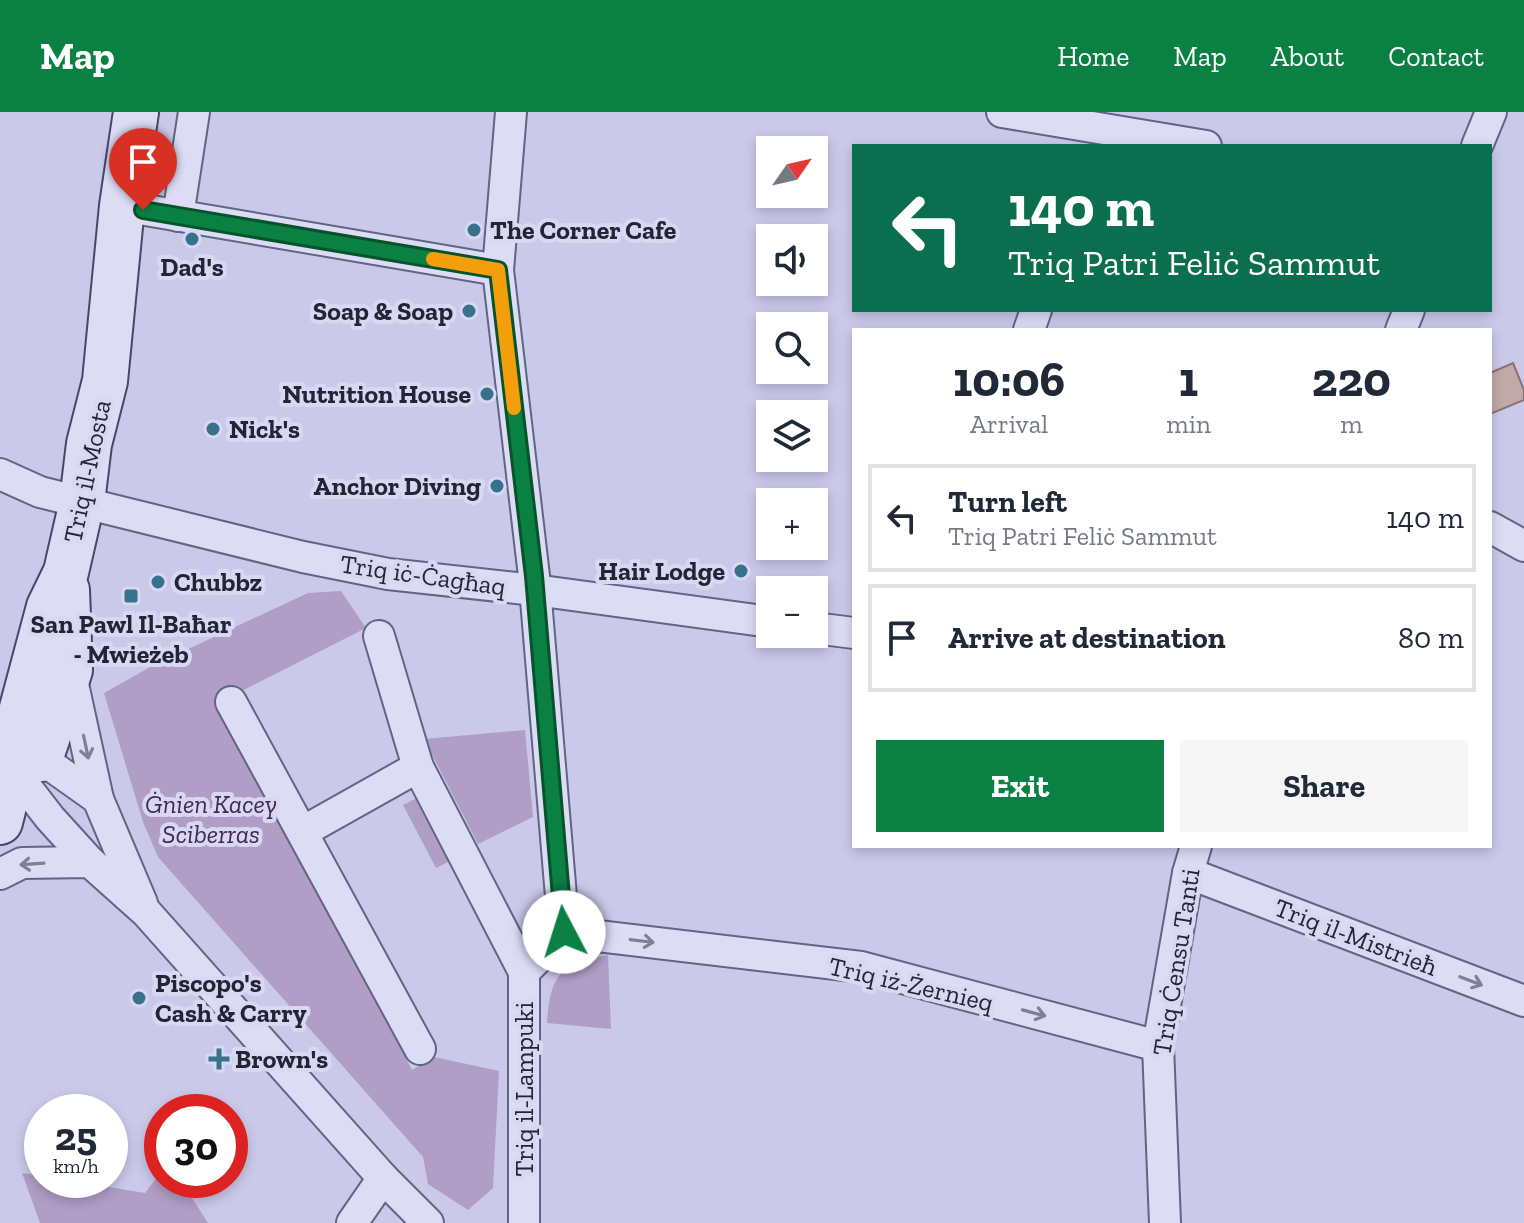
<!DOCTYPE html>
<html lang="en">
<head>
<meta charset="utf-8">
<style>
  :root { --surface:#fff; --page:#f6f6f7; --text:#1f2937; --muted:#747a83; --line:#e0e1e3; --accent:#0b8043 }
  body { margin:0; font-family:"Zilla Slab",serif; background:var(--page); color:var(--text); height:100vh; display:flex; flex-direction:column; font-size:30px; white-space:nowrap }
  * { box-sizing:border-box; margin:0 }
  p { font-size:26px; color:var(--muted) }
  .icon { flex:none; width:44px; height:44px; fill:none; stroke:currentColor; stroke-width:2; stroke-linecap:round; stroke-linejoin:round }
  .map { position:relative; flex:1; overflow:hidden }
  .panel { position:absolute; left:852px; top:216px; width:640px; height:520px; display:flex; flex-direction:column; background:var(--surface); border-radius:0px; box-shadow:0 4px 12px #0003 }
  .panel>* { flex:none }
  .guide { position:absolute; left:852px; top:32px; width:640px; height:168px; border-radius:0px; box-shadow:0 4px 12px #0003; background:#0b6e4f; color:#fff; overflow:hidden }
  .needle { width:52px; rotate:56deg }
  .controls { position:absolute; left:756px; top:24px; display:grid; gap:16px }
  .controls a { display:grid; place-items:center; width:72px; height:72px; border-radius:0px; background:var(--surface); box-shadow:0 4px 12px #0003; font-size:40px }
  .speed { position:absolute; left:24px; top:982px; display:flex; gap:16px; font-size:40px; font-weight:700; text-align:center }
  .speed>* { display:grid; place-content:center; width:104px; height:104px; border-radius:50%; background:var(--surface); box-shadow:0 4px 12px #0003; line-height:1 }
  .speed small { font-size:20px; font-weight:400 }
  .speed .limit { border:12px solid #d22; background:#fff; color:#111 }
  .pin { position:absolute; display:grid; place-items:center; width:68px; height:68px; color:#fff; margin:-82px -34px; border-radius:50% 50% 50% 0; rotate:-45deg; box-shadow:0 0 8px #0007 }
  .pin .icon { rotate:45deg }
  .me { position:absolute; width:88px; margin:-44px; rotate:355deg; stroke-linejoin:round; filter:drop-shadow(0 0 6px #0008) }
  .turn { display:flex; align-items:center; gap:28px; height:168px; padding:0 24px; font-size:36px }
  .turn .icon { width:104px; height:104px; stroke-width:2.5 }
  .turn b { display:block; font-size:56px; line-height:68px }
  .eta { display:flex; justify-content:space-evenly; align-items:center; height:136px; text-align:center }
  .eta b { font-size:48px; font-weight:700; line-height:56px }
  .primary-button { display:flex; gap:16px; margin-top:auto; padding:16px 24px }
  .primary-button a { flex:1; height:92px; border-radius:0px; background:var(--accent); color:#fff; font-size:32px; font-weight:700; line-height:92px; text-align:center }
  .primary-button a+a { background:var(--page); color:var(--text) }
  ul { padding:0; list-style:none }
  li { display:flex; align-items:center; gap:24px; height:108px; margin:0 16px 12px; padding:0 8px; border:4px solid var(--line); border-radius:0px }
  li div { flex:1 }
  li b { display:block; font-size:30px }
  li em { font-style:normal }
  header { display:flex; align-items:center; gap:48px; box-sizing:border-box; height:112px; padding:0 40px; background:var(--accent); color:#fff }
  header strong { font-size:38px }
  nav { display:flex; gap:44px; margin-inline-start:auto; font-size:28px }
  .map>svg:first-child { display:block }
  .green { fill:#b09ec7 }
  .water { fill:#bfaaa9; stroke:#8c7371; stroke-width:2 }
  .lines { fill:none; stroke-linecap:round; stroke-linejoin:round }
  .street-casing { stroke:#606584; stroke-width:34 }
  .secondary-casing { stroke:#434966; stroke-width:48 }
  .street { stroke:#dcdcf5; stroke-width:30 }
  .secondary { stroke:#dcdcf5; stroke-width:44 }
  .oneway { stroke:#7f8096 }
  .route-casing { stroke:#07532c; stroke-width:20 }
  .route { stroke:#0b8043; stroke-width:14 }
  .slow { stroke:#f59e0b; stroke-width:14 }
  .poi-dot { fill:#37718c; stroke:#d9d8f2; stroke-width:3 }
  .labels { text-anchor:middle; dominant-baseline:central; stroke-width:8; stroke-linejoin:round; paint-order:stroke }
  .poi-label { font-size:26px; font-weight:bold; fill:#222536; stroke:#d9d8f2; text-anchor:start }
  .street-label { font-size:26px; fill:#222536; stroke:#d9d8f2 }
  .park-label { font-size:26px; font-style:italic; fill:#412b50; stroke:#d9d8f2 }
</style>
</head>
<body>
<header>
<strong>Map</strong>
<nav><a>Home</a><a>Map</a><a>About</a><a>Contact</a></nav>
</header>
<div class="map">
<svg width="1524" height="1111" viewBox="0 0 1524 1111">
  <rect width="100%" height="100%" fill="#cac9ea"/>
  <g class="green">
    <polygon points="341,479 366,516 220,590 412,958 434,945 499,959 493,1076 468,1098 428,1072 423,1045 158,745 143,710 104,581 152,554 308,481"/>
    <polygon points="525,618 533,705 478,732 424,627"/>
    <polygon points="421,684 454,747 436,756 403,693"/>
    <path d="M608,843L611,917L547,911C550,862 560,853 608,843Z"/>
    <polygon points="162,1059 162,1068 218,1069 190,1083 208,1111 40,1111 22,1061 42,1064 42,1068 67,1068 145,1081"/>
  </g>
  <polygon class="water" points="1513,251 1524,278 1524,288 1490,302 1490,261"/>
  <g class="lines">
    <g class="street-casing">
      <g id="street">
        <polyline points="511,0 498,158 534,464 564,820"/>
        <polyline points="1002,0 1206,34"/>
        <polyline points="1477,34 1491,0"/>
        <polyline points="122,94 498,158"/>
        <polyline points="178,104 194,0"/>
        <polyline points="1029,218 1036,198"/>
        <polyline points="1401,218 1409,198"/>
        <polyline points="0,362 40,380 303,445 388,462 535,478 770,510"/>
        <polyline points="1490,415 1524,434"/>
        <polyline points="814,516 854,521"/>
        <polyline points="379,524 418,655 524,860"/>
        <polyline points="71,563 98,687 142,791"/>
        <polyline points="231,590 420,937"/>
        <polyline points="304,719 418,655"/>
        <polyline points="90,750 50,706 13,658 50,653 98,687"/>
        <polyline points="1188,761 1524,889"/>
        <polyline points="0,762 22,751 90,750 146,800 383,1066 428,1111"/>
        <polyline points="564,820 861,855 1158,934"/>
        <polyline points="352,1111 383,1066"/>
        <polyline points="524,1111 524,860 564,820"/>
        <polyline points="1165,1111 1158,934 1188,761 1196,734"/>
      </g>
    </g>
    <g class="secondary-casing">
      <g id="secondary">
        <polyline points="13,658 41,645 70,558 67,478"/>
        <polyline points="0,710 13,658 13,630 49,495 66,460 82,390 89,332 105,269 122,94 136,0"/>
      </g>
    </g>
    <use href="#street" class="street"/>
    <use href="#secondary" class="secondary"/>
  </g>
  <defs><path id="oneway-shaft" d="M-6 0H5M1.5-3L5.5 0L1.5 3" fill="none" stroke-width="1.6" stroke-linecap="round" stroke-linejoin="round" transform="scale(2)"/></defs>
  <g class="oneway">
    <use href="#oneway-shaft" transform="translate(86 635) rotate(78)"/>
    <use href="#oneway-shaft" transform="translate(32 752) rotate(176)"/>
    <use href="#oneway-shaft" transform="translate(642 829) rotate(7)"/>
    <use href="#oneway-shaft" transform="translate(1471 869) rotate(21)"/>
    <use href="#oneway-shaft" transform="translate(1034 901) rotate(15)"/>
  </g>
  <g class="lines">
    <g class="route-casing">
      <polyline id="route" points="143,98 498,158 534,464 564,820"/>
    </g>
    <use href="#route" class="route"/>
    <polyline class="slow" points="433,147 498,158 514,296"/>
  </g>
  <g class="poi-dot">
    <circle cx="474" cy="118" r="8"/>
    <circle cx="192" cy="127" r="8"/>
    <circle cx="469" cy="199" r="8"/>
    <circle cx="487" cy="282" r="8"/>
    <circle cx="213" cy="317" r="8"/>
    <circle cx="497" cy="374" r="8"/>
    <circle cx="741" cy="459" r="8"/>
    <circle cx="158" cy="470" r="8"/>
    <rect x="123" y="476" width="16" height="16" rx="4"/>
    <circle cx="139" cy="886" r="8"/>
    <path d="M215 935h8v8h8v8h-8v8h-8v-8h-8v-8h8z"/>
  </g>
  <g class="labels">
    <g class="poi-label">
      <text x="490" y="118">The Corner Cafe</text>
      <text x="192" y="155" text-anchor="middle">Dad's</text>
      <text x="453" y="199" text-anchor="end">Soap &amp; Soap</text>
      <text x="471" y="282" text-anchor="end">Nutrition House</text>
      <text x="229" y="317">Nick's</text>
      <text x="481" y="374" text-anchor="end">Anchor Diving</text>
      <text x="725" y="459" text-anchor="end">Hair Lodge</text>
      <text x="174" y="470">Chubbz</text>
      <text x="131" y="512" text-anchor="middle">San Pawl Il-Baħar<tspan x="131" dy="30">- Mwieżeb</tspan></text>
      <text x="155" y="871">Piscopo's<tspan x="155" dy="30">Cash &amp; Carry</tspan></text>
      <text x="235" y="947">Brown's</text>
    </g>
    <g class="street-label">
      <text transform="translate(87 359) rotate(-78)">Triq il-Mosta</text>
      <text transform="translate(423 463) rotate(8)">Triq iċ-Ċagħaq</text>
      <text transform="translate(1356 825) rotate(21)">Triq il-Mistrieħ</text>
      <text transform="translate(1176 850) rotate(-81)">Triq Ċensu Tanti</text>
      <text transform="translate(911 872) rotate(13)">Triq iż-Żernieq</text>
      <text transform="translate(524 977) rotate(-90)">Triq il-Lampuki</text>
    </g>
    <g class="park-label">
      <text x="211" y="692">Ġnien Kacey<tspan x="211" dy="30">Sciberras</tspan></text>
    </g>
  </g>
</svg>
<div class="controls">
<a><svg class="needle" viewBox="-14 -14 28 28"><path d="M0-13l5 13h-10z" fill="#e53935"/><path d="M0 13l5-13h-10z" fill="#747a83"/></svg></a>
<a><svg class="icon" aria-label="sound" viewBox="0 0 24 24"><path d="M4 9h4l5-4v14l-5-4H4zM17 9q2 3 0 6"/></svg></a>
<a><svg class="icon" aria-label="search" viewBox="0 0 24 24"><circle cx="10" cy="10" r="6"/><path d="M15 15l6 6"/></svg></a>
<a><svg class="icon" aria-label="layers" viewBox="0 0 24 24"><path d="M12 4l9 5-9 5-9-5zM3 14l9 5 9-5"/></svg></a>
<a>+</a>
<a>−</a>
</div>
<div class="speed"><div>25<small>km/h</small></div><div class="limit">30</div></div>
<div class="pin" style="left:143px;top:98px;background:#d93025"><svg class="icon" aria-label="arrive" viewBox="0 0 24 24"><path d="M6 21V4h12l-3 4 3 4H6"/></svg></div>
<svg class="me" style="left:564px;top:820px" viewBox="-20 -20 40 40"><circle r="19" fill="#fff"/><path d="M0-13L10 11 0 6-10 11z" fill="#0b8043"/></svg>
<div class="guide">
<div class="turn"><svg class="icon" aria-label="left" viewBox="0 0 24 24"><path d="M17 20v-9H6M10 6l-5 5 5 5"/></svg><div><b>140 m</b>Triq Patri Feliċ Sammut</div></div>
</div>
<section class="panel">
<div class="eta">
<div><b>10:06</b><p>Arrival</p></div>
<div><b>1</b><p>min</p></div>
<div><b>220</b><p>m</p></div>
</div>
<ul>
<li><svg class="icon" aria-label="left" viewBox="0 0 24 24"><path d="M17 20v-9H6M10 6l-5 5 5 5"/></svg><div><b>Turn left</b><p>Triq Patri Feliċ Sammut</p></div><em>140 m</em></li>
<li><svg class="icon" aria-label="arrive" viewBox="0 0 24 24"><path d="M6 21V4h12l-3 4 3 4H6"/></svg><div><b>Arrive at destination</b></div><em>80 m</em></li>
</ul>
<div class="primary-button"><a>Exit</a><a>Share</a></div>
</section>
</div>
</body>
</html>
